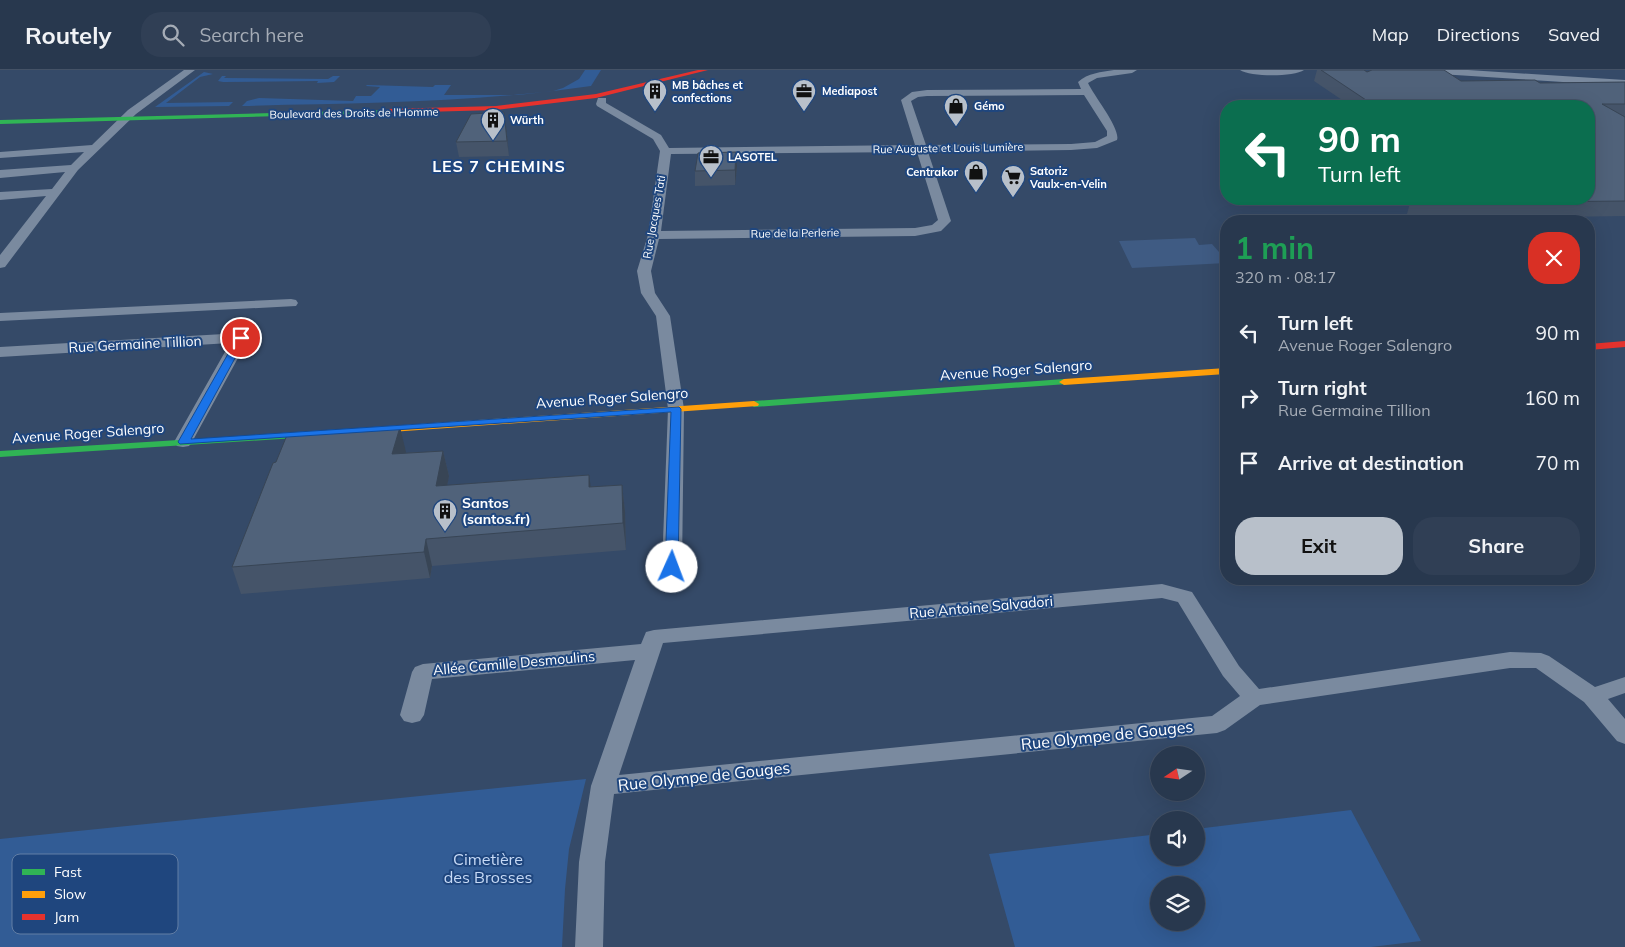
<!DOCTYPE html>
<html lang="en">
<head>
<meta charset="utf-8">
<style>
  :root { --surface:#28384e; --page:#303f55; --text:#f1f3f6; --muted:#a5acb6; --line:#445266; --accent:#b8c0ca }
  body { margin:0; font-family:Mulish,sans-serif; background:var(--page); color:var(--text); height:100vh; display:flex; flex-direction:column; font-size:19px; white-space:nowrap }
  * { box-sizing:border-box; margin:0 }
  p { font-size:16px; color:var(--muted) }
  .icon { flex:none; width:28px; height:28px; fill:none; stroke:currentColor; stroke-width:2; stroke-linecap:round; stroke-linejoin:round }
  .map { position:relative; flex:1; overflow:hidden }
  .side { position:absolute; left:1220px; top:145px; width:375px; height:370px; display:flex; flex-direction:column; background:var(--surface); border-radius:20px; box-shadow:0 5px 20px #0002,0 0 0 1px var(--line) }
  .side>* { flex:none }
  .top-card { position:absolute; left:1220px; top:30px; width:375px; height:105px; border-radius:20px; box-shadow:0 5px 20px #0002,0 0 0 1px var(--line); background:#0b6e4f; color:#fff; overflow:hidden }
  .needle { width:32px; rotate:257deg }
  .controls { position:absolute; left:1150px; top:676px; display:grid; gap:10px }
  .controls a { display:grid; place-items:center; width:55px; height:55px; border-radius:50%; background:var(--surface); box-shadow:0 5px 20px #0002,0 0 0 1px var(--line); font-size:25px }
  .pin { position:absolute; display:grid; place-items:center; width:42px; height:42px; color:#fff; margin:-21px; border:2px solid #fff; border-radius:50%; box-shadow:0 1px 5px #0007 }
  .me { position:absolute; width:55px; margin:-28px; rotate:2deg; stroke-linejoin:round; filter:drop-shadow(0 0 4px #0008) }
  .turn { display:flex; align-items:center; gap:18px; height:105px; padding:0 15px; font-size:22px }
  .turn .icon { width:65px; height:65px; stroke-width:2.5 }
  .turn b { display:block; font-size:35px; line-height:42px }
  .round { display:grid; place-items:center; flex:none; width:52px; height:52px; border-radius:20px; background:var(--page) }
  .head { display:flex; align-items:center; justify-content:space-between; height:85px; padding:0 15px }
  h1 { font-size:30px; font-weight:700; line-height:38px; color:#1e9e55 }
  .action { display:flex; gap:10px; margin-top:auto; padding:10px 15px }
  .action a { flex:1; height:58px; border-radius:20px; background:var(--accent); color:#111; font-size:20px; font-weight:700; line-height:58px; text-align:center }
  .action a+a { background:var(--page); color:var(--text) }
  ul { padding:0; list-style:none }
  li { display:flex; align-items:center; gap:15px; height:65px; padding:0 15px }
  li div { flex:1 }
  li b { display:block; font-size:19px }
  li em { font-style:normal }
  header { display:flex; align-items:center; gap:30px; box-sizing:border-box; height:70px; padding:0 25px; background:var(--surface); border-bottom:1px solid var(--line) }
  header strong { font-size:24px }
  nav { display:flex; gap:28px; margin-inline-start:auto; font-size:18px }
  .search { width:350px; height:45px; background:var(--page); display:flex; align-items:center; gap:12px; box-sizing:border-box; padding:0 18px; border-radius:20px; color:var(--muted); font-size:19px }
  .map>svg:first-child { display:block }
  .green { fill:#325c95; fill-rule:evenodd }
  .water { fill:#3f5b83 }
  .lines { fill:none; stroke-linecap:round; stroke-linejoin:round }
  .street { fill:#7a8a9f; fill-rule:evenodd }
  .fast { fill:#30b455; fill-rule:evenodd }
  .slow { fill:#ff9f0a; fill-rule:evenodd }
  .jam { fill:#e5322d; fill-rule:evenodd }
  .wall { fill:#455469 }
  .shaded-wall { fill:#384555 }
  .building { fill:#50627a; stroke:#384555 }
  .route { fill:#1a73e8; stroke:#114b97 }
  .labels { text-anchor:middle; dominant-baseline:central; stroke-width:4; stroke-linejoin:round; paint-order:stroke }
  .far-poi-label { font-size:11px; font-weight:bold; fill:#fff; stroke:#1f467e; text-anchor:start }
  .far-street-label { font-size:11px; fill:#fff; stroke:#1f467e }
  .street-label { font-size:14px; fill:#fff; stroke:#1f467e }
  .poi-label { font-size:14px; font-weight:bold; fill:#fff; stroke:#1f467e; text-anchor:start }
  .far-district-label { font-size:16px; font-weight:bold; letter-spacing:1px; fill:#fff; stroke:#1f467e }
  .near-street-label { font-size:16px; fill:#fff; stroke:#1f467e }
  .near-park-label { font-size:16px; fill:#c7daf6; stroke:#1f467e }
  .key { fill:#1f467e; stroke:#627ea5; stroke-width:1 }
  .key-label { font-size:14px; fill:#fff }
</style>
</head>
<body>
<header>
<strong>Routely</strong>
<div class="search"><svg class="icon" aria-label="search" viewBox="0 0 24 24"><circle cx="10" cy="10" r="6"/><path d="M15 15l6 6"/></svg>Search here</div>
<nav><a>Map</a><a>Directions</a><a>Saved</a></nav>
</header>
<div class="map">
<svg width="1625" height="877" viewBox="0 0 1625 877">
  <rect width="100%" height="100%" fill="#354a68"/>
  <g class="green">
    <path d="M585,0H601L591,16C475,33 359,33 242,36L247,31L259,28L353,31L356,26H371L380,17L366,16L367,15L433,17L435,15H451L444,25H518L553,21L563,18L579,9Z"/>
    <polygon points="204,2 213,4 200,7 166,33 233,32 229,36 155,37"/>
    <polygon points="222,6 226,6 224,8 328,9 333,6 340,6 334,12 317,13 318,11 223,12 218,11"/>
    <polygon points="586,709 569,779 565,819 562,877 0,877 0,769"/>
    <path d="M1351,740L1421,871L1371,877H1015L989,784L1159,764V788H1196V759ZM1159,815H1196V852H1159Z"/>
  </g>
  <polygon class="water" points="1195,168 1199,175 1212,174 1226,190 1226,193 1132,198 1119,171"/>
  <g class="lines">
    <g class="street">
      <polygon points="184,0 195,0 136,44 78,100 5,197 0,198 0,185 46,126 0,130 0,122 52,119 65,102 0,108 0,100 71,95 84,82 0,88 0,82 92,75 128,40"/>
      <path d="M1114,0H1137L1132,3L1097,8L1088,13C1094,26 1121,59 1117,70L1097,78L1071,80L928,82L951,151L941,161L915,166L659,169L651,201L655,223L670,246L684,339L682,497L679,501L672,503L665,501L662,497L668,339L656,246L641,223L637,201L648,165L660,81L653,69L597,36L596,34L598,28H606V33L661,65L669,78L915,75L901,30L912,22L927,20L1081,19L1078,12C1088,3 1101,2 1114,0ZM1084,25L1107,61V66L1095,72L1071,74L926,75L911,31L918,27L927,26ZM917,82L938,150L932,155L915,158L661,161L671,84Z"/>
      <path d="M1240,0H1304C1294,7 1250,7 1240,0Z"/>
      <polygon points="1419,0 1468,0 1625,10 1625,16 1424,3"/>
      <polygon points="291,229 296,230 298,233 296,236 0,251 0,243"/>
      <polygon points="241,263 246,265 249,268 192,372 189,376 183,377 177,376 174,372 230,273 0,287 0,277"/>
      <path d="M1162,514L1192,522L1239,596L1259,619L1510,582L1541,583L1549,586L1595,617L1625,607V623L1608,629L1625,649V674L1617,671L1584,632L1536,598H1510L1260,635L1225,660L1217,663L614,724L605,792L603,877H575L579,792L591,716L635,590L432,609L424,645L420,651L412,653L404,651L400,645L412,602L415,597L423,594L641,574L646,562L654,560ZM1162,528L1178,532L1223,606L1240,626L1212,646L619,705L663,573Z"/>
    </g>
    <g class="fast">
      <polygon points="389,40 389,42 387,43 0,54 0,50"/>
      <polygon points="1064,309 1067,310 1069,312 1067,314 754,337 749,334 754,331"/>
      <polygon points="323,361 328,364 327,366 0,387 0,381"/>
    </g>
    <g class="slow">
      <polygon points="1226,298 1226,304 1064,315 1059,312 1064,309"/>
      <polygon points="754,331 759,334 758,336 363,364 358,361 363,358"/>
    </g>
    <g class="jam">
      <polygon points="698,0 708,0 596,28 496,40 387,43 384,41 387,39 496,36 596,24"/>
      <polygon points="1625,271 1625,277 1589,280 1589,274"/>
    </g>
  </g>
  <g class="wall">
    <polygon points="1317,0 1364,0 1367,2 1461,11 1540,13 1625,12 1625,146 1427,149 1407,144 1411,129 1589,129 1589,36 1351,36 1314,11"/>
    <polygon points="506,56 509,86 459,87 456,72"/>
    <polygon points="737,97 735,115 695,116 695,101"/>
    <polygon points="400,357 405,383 443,381 449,406 447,415 591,417 622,415 625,441 626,480 432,496 430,508 241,524 232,497 276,392"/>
  </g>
  <g class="shaded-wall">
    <polygon points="504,42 506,56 509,86 507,71"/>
    <polygon points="736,82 737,97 735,115 735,100"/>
    <polygon points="400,357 406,382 398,410 392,384"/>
    <polygon points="443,381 449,406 442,442 436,416"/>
    <polygon points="589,405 593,431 589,417"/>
    <polygon points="622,415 625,441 626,480 623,453"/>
    <polygon points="426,469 432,496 430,508 424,482"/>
  </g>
  <g class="building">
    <polygon points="1321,0 1364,0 1367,2 1372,0 1444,0 1461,11 1535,10 1540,13 1625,12 1625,34 1602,34 1625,47 1625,131 1432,133 1414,129 1589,129 1589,36 1375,36"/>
    <polygon points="504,42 507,71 456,72 471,44"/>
    <polygon points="736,82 735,100 695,101 698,83"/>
    <polygon points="400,357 392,384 443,381 436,416 589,405 589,417 622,415 623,453 426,469 424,482 232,497 273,393 276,392 287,365"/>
  </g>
  <polygon class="route" points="241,265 246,268 191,369 679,337 681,339 678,497 672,501 665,497 671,342 180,374 178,372 237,268"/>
  <defs>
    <g id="building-pin" transform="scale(1.25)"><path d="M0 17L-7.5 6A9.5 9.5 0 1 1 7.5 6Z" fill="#b8c0ca" stroke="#1f467e"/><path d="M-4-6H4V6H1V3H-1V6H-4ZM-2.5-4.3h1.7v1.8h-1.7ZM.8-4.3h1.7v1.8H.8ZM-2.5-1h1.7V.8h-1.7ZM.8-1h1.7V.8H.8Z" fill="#111"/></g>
    <g id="office-pin" transform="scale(1.25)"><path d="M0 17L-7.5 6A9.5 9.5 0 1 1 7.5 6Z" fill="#b8c0ca" stroke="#1f467e"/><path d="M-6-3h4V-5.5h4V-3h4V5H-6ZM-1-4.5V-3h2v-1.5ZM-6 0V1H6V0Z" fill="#111"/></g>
    <g id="shop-pin" transform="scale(1.25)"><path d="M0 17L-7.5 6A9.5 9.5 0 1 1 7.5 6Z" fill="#b8c0ca" stroke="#1f467e"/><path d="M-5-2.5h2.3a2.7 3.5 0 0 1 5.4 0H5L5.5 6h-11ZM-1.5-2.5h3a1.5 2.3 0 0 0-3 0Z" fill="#111"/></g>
    <g id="supermarket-pin" transform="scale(1.25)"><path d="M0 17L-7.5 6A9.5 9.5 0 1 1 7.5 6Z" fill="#b8c0ca" stroke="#1f467e"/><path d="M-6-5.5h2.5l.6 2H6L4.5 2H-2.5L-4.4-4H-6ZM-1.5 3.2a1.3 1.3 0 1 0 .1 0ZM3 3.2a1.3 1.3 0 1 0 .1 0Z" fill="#111"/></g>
  </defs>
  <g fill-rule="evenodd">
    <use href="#building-pin" x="655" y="21"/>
    <use href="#office-pin" x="804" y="21"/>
    <use href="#shop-pin" x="956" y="36"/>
    <use href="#building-pin" x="493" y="50"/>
    <use href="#office-pin" x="711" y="87"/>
    <use href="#shop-pin" x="976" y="102"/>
    <use href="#supermarket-pin" x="1013" y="107"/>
    <use href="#building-pin" x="445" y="441"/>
  </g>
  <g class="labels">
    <g class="far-poi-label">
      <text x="672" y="15">MB bâches et<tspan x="672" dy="13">confections</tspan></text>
      <text x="822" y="21">Mediapost</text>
      <text x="974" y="36">Gémo</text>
      <text x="510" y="50">Würth</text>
      <text x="728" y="87">LASOTEL</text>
      <text x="1030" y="101">Satoriz<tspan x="1030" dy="13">Vaulx-en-Velin</tspan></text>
      <text x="958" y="102" text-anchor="end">Centrakor</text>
    </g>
    <g class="far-street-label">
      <text transform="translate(354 43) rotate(-1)">Boulevard des Droits de l'Homme</text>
      <text transform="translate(948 78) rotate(-1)">Rue Auguste et Louis Lumière</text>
      <text transform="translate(654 147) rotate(-80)">Rue Jacques Tati</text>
      <text transform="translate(795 163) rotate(-1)">Rue de la Perlerie</text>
    </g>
    <g class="street-label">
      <text transform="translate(135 274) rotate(-3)">Rue Germaine Tillion</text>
      <text transform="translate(1016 300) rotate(-4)">Avenue Roger Salengro</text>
      <text transform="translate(612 328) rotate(-4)">Avenue Roger Salengro</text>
      <text transform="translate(88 363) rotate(-4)">Avenue Roger Salengro</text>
      <text transform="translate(981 537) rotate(-5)">Rue Antoine Salvadori</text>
      <text transform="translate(514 593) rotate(-5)">Allée Camille Desmoulins</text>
    </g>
    <g class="poi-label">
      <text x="462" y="433">Santos<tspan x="462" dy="16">(santos.fr)</tspan></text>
    </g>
    <g class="far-district-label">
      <text x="499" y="96">LES 7 CHEMINS</text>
    </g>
    <g class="near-street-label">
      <text transform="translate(1107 665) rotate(-6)">Rue Olympe de Gouges</text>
      <text transform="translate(704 706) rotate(-6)">Rue Olympe de Gouges</text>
    </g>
    <g class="near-park-label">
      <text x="488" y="789">Cimetière<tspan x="488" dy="18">des Brosses</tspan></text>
    </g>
  </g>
  <rect x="12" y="784" width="166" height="80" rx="8" class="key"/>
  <rect x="22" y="799" width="23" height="6" fill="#30b455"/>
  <rect x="22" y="821" width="23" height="7" fill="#ff9f0a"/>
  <rect x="22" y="844" width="23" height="6" fill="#e5322d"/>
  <g class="key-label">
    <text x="54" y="807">Fast</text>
    <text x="54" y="829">Slow</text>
    <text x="54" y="852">Jam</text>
  </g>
</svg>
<div class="controls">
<a><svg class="needle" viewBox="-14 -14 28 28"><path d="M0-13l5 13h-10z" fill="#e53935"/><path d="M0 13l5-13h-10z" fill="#a5acb6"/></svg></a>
<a><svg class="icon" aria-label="sound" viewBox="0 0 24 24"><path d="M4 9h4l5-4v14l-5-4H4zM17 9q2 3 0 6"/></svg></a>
<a><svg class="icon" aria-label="layers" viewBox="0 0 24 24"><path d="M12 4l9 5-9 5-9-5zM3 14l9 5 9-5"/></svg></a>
</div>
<div class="pin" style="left:241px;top:268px;background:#d93025"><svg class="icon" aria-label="arrive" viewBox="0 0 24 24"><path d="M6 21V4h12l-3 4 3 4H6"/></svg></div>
<svg class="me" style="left:672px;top:497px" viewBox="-20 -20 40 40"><circle r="19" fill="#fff"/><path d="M0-13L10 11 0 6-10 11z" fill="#1a73e8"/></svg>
<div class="top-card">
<div class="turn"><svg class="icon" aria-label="left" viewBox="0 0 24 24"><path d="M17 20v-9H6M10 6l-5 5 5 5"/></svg><div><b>90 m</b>Turn left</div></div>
</div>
<section class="side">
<div class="head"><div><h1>1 min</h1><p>320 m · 08:17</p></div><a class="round" style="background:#d93025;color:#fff"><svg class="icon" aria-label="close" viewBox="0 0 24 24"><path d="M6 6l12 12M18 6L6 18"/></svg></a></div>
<ul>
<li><svg class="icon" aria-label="left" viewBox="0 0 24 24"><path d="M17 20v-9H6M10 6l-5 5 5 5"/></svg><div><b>Turn left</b><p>Avenue Roger Salengro</p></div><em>90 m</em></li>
<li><svg class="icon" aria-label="right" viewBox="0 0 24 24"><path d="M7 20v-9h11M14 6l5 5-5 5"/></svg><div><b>Turn right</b><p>Rue Germaine Tillion</p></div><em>160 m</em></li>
<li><svg class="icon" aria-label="arrive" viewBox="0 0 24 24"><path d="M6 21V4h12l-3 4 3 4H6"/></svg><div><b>Arrive at destination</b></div><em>70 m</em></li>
</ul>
<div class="action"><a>Exit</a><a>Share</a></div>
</section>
</div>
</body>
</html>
